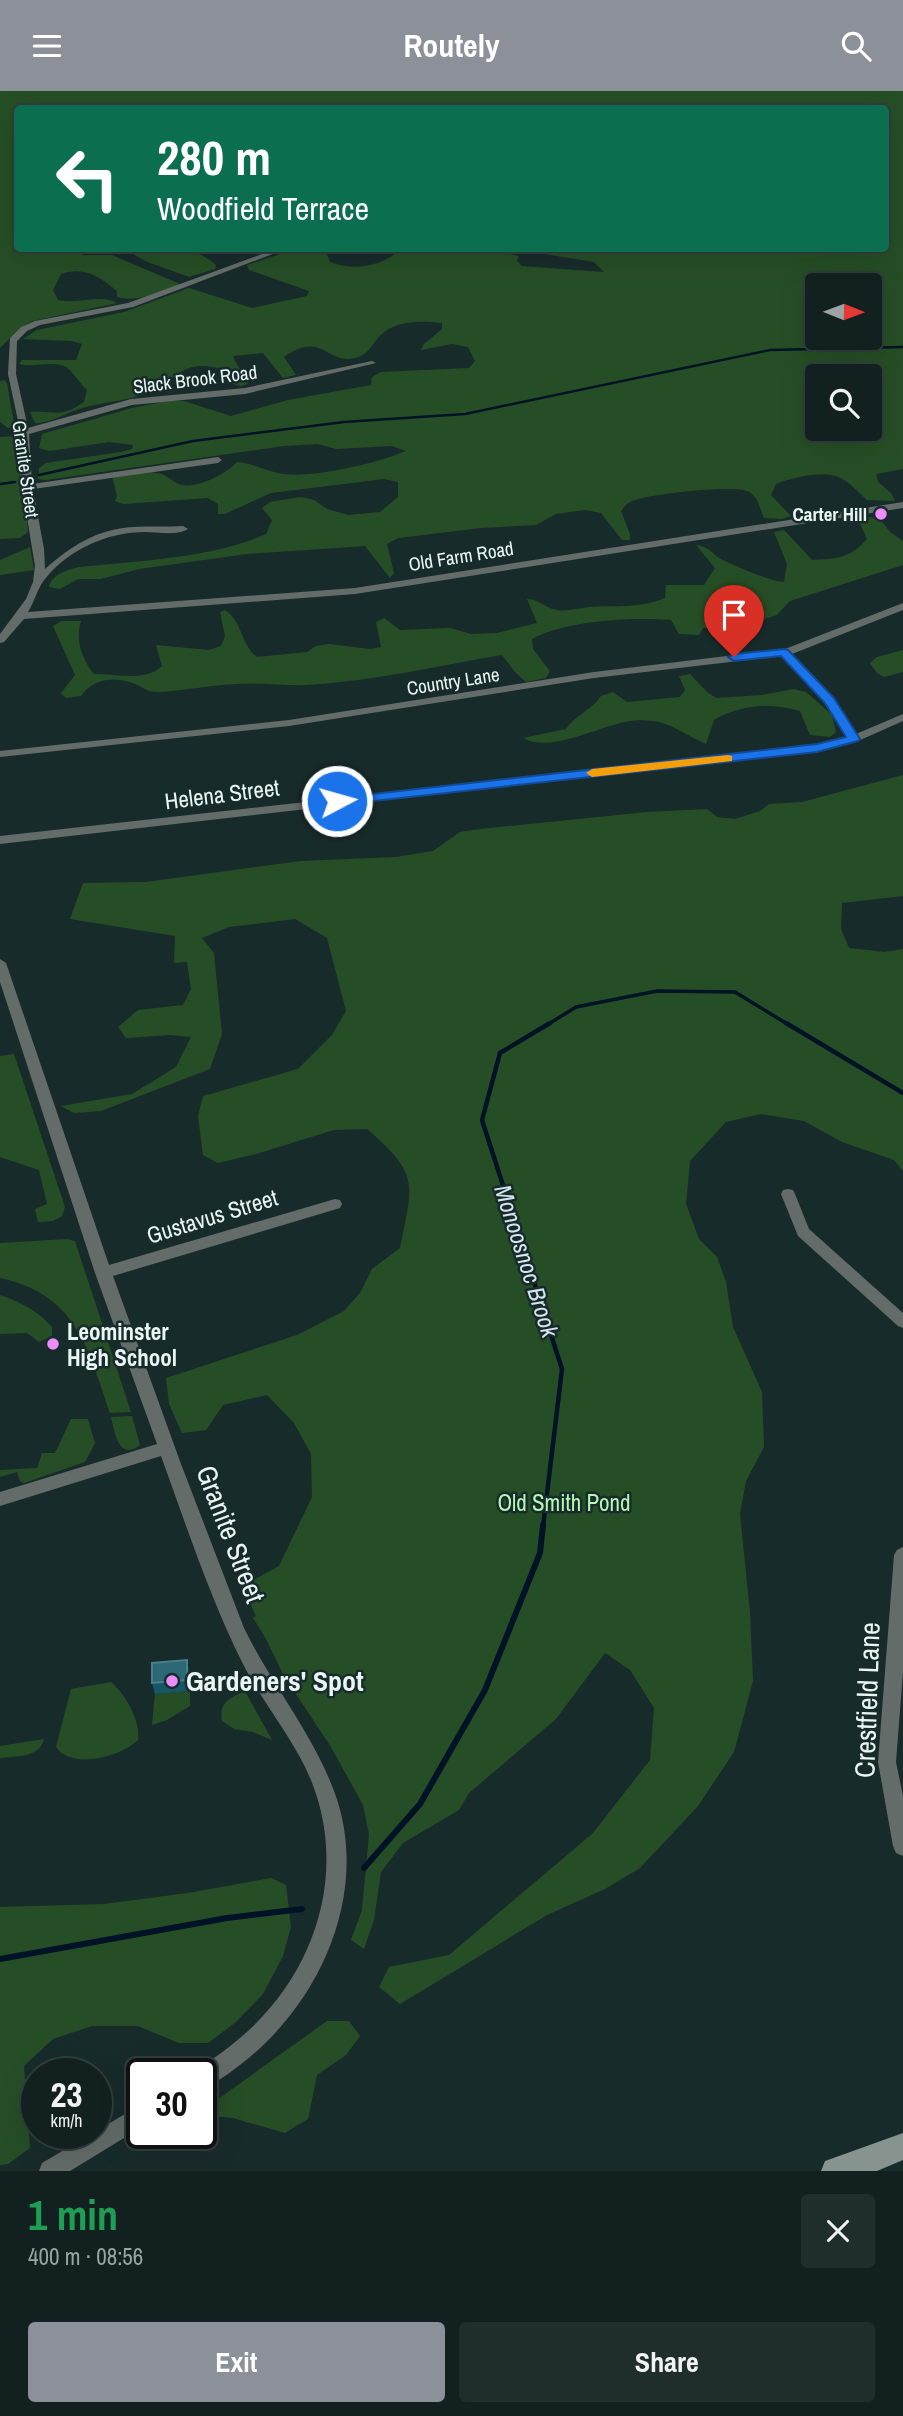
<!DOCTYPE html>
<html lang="en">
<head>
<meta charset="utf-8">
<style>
  :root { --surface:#122020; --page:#1f2d2d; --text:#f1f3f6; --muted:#9ca3a5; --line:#313e3e; --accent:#8c9099 }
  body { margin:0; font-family:"Archivo Narrow",sans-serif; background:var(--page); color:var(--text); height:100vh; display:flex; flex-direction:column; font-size:26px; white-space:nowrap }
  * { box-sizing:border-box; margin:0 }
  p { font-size:23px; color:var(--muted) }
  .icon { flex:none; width:38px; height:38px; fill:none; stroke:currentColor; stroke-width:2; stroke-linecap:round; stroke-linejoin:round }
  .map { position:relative; height:2080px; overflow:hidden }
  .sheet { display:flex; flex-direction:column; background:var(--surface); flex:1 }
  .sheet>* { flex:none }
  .guide { position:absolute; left:14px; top:14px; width:875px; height:147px; border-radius:7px; box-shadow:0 7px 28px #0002,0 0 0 2px var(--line); background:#0b6e4f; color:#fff; overflow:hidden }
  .needle { width:46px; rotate:91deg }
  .buttons { position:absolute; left:805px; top:182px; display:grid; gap:14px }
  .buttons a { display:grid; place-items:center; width:77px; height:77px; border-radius:7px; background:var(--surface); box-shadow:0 7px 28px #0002,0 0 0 2px var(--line); font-size:35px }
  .speed { position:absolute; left:21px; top:1967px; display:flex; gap:14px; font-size:35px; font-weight:700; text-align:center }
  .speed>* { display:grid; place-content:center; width:91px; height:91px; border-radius:50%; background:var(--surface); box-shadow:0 7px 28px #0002,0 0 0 2px var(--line); line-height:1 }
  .speed small { font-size:18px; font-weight:400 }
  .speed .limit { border:4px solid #111; border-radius:10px; background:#fff; color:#111 }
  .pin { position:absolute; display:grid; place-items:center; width:60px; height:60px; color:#fff; margin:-72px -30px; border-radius:50% 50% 50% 0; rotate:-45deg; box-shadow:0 0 7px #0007 }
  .pin .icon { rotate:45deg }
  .me { position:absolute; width:77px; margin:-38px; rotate:84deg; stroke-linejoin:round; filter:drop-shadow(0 0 5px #0008) }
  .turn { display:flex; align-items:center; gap:24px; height:147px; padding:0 28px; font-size:32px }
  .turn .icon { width:91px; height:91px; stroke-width:2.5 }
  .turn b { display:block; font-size:49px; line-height:60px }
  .round { display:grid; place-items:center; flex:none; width:74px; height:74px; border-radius:7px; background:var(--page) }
  .summary { display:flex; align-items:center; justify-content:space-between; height:119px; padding:0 28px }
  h1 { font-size:42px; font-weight:700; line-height:52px; color:#1e9e55 }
  .action { display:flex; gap:14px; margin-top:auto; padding:14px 28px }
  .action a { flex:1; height:80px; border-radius:7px; background:var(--accent); color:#fff; font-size:28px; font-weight:700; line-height:80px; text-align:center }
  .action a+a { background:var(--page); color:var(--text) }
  header { display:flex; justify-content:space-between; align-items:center; height:91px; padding:0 28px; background:var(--accent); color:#fff; font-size:32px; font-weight:700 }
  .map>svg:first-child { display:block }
  .green { fill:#264e26; fill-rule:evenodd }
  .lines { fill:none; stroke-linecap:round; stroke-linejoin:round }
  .stream-far3 { stroke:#001326; stroke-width:2.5 }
  .stream-far2 { stroke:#001326; stroke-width:3.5 }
  .stream-far1 { stroke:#001326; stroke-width:4.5 }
  .stream { stroke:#001326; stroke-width:6 }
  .street { fill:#646c69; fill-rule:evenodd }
  .secondary { fill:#86938e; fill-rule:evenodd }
  .wall { fill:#155767 }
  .shaded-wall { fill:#0d3e48 }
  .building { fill:#2c6876; stroke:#4a7e8a; stroke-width:2 }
  .route { fill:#1a73e8; stroke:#114b97; stroke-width:2 }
  .slow { fill:#f59e0b }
  .poi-dot { fill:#eb8dfc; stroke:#182b2b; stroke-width:2.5 }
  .labels { text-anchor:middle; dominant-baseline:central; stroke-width:5; stroke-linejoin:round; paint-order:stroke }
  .far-street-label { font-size:19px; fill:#eaf6f6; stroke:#182b2b }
  .far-poi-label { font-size:19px; font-weight:bold; fill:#eaf6f6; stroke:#182b2b; text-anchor:end }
  .street-label { font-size:23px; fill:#eaf6f6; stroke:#182b2b }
  .poi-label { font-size:23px; font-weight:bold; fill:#eaf6f6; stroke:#182b2b; text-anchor:start }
  .park-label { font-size:23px; fill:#b5f8b3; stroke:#182b2b }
  .water-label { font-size:24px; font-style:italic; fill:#d7e5f1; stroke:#182b2b }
  .near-street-label { font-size:28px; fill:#eaf6f6; stroke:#182b2b }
  .near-poi-label { font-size:28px; font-weight:bold; fill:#eaf6f6; stroke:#182b2b; text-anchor:start }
</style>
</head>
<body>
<header><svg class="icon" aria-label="menu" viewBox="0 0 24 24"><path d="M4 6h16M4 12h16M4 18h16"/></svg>Routely<svg class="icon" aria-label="search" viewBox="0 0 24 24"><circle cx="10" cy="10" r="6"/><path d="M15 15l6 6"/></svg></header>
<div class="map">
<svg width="903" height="2080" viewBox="0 0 903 2080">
  <rect width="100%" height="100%" fill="#182b2b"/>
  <g class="green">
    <path d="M0,0H903V378L876,383L878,391L891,402L895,410L867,409C858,401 848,389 836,385C821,380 790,387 776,393L771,404L791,425L782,428L764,427C760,418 758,404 747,400C732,394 642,403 628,412C625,414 623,418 621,420L630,443V449H622L601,422L585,419L556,423L536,434L481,437L398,447L387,453L394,482L390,487L365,455L247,463L139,478L101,488H78L60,498L49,496C52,483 67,479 79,476C137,470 213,467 266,443L272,429L262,417L270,411L300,406L314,409L327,418L348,424L380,421L398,406V391L384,388L271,402L225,423H218V413L208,407L123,413L115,410L117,405L112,385C127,383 147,379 162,383C169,386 175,393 182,394C199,397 226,383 237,371C254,372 267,381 284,383C314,387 378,372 406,360L392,355L336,358L318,353L284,355L46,389L38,388L39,377L46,372L121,361L132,358L133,354L109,351L49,360L39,357L42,343L132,317L167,310H184L231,325L288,309L371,294L372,286L381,281L469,277L475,270L468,256L452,253L421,259L424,253L442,238V232C423,230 399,229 383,242C373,250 370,264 355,267C327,274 322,239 284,266L296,284L283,287L263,262L233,265C237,277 246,282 248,293L241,295L229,292L228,280C181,265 182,287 144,303C123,311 98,311 76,319C62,324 50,332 35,332L30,321C56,319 60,328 84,311L87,299C80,293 71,277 64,275C51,270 34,277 19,273L22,269H76L82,253L72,250L23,248L37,239L124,221L189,197L252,217L307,205L309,200L249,179L247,174L295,158H325L330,171C352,180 383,176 400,158H487L519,165L517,170L522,175L604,181L594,171L513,158H886V18H18V158H68L84,164H112L180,193C161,201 137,212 117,206V200C99,185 84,175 61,183L53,199L58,209C76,214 102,202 117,212L33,230L21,236L0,257ZM817,194H870V247H817ZM817,285H870V338H817Z"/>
    <path d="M125,158C157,157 191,151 216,174L215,178L189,186L145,170Z"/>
    <polygon points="4,289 7,292 14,332 14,336 8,337 0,331 0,290"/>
    <polygon points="19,345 28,441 20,447 0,448 0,346"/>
    <path d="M866,426L879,427L890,441L903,450V474L790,510L777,524L745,534L703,537L699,544L679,543L671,529C630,526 568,529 532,548L533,558L550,580L546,587L526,591L515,581L502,564C437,575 373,590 307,594C284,595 260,591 237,593C211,594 183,600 157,601C146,601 142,595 133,592C112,585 93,588 81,605L66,607L61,602L75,584L53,535L62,530H81C75,549 82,568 94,583C116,583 146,591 162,575L156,554L209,559L221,555L225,545L220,521L225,519C243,531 240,553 257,566L307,561L316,555L329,553L370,558L381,556L376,531L384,527L400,539L450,537L471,543L497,542L537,532L527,508C539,508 545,517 557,519C567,521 579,517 589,516C618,514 638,518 665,507L666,494H704L715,477L696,454C713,457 712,465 725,470C740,477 769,490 784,491L787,473L774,441L784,439L812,469C836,468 851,467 867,448L859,430Z"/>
    <polygon points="30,456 34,479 0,484 0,469"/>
    <polygon points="903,559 903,581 884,586 877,582 870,572 877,566"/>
    <path d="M690,583L707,601L716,607L762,604L794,598L806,601L832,624L836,641L830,646L810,644L800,620C770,612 742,613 714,629L706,653C689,646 670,631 651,630C645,629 636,629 630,630C600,634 552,663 523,647L566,638C576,623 591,620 601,605L613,601L627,611L680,606L685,599L679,585Z"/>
    <path d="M903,684V805L842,812L841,838L849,857L885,861L903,858V1080L894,1069L842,1051L804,1030L761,1023L726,1031L690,1070L686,1113L699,1148L717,1166L726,1191L733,1236L762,1301L764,1356L746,1390L740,1423L750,1522L753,1590L734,1661L698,1715L640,1777L605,1798L547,1824L400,1913L379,1896L389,1876L449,1864L593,1742L650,1669L654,1617L630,1579L605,1562L556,1628L469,1702L459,1719L403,1752L381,1781L374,1829L364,1858L351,1849L362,1819L369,1743L363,1714L331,1656L284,1585L265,1546L253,1527L256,1525L247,1507L250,1491L279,1475L312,1406L311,1363L294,1332L267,1304L223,1314L206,1339L182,1342L169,1313L166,1287L297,1244L344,1220L360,1202L372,1178L400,1157C413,1091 420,1084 367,1038L334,1039L256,1063L218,1072L203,1064L198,1025L203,1005L298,978L332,944L346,920L327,847L295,828L229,836L202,847L214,862L222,943L210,978L101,1020L74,1022L61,1015L132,1003L176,976L191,946L170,944L126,947L118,936L138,919L183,914L191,898L187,871L174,872L175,845L70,828L83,792L146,791L301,770L396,766L433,760L460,741L480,738L647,721L707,718L717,726L735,728L760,720L769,713L802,711Z"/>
    <polygon points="14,963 65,1116 62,1125 53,1130 38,1131 35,1118 47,1113 39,1079 0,1066 0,965"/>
    <path d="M67,1148L75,1150L131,1321L110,1322C88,1257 76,1203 0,1187V1152Z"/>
    <path d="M0,1204C21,1211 38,1220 52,1236V1245L39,1251L27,1242L0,1243Z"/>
    <path d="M132,1325L140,1354C119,1370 115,1343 111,1326Z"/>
    <polygon points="71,1328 88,1328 95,1352 85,1371 24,1392 20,1390 17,1381 0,1386 0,1379 37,1377 42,1362 55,1362"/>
    <path d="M111,1591C126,1604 140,1629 138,1649C120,1666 72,1679 56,1656L71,1598Z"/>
    <polygon points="190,1600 190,1615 167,1629 152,1634 155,1603"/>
    <path d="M240,1602H246L272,1649L253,1641L234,1638L222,1630C219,1613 227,1609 240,1602Z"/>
    <path d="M44,1648C39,1667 17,1665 0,1667V1655Z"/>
    <polygon points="271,1787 286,1794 291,1836 283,1865 263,1903 236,1931 208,1952 179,1952 138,1935 92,1935 53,1948 24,1975 30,2057 8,2073 0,2074 0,1816 104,1813 188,1802"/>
    <polygon points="327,1930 349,1930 360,1945 346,1964 317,1984 308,2028 285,2042 233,2027 212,2025 209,2017 214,2011"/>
  </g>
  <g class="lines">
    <g class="stream-far3">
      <polyline points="39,384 193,350 344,331 465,323 770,259 903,256"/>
      <polyline points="0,393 15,391"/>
    </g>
    <polyline class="stream-far2" points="547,934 576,916 657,900 735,901 789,934"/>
    <g class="stream-far1">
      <polyline points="786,932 903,1002"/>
      <polyline points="543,1436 562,1278 482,1029 500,962 550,932"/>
    </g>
    <g class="stream">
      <polyline points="364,1777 420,1713 485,1599 540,1462 543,1434"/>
      <polyline points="0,1868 227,1827 302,1818"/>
    </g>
    <g class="street">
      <path d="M276,158H286L133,216L40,234L27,240L17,250L16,283L28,337L131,308L245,297L372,270L376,272L245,303L132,314L29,343L32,393L218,366L222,369L218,372L33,398L44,458L45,478C71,455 97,438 133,436C150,435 166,436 183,435L188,438C177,445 158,441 145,441C108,441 69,458 45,488C38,496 34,512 28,521L355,497L903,411V417L355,503L24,528L4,551L0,552V543L26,508L33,491L35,475L22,396L21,344L8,283L10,247L21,236L35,230L128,212Z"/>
      <polygon points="903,512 903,519 792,563 834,608 856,643 903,623 903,630 858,650 817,660 0,753 0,745 817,654 847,647 826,612 782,565 594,587 289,635 0,666 0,660 289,629 594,581 785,558"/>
      <path d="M0,868L6,872L109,1174L335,1108L340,1109L342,1113L340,1117L113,1185L181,1373L244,1537C271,1593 312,1641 334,1700C370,1795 325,1903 250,1966C235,1978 219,1991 201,1998V1983H193L194,1981C213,1968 232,1955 249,1939C314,1879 344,1788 316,1703C301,1655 265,1617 243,1573C210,1507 186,1434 161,1365L0,1415V1401L157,1353L95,1182L0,891Z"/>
      <polygon points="788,1098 793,1099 795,1103 809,1138 903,1222 903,1237 898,1235 798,1145 781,1103 783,1099"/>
      <polygon points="903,1456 903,1581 896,1671 903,1705 903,1765 896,1762 893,1755 878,1671 894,1464 897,1459"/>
      <polygon points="142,2013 142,2036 70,2080 39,2080 42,2072"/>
    </g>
    <polygon class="secondary" points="903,2042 903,2069 877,2080 821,2080 825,2070"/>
  </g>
  <polygon class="wall" points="190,1580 190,1600 155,1603 152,1592"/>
  <polygon class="shaded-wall" points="187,1569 190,1580 190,1600 187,1589"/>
  <polygon class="building" points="187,1569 187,1589 152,1592 152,1572"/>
  <polygon class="route" points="784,558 788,559 834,607 860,648 858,650 817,661 337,714 330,710 337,707 817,653 846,646 825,612 781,565 734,570 728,566 734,563"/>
  <polygon class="slow" points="728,664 732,665 732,670 592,686 586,682 592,678"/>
  <g class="poi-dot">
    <circle cx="881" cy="423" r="7"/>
    <circle cx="53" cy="1253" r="7"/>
    <circle cx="172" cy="1590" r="7"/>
  </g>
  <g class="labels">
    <g class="far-street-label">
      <text transform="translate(195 288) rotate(-7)">Slack Brook Road</text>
      <text transform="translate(26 378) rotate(82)">Granite Street</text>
      <text transform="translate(461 465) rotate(-9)">Old Farm Road</text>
      <text transform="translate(453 590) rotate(-9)">Country Lane</text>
    </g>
    <g class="far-poi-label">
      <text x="867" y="423">Carter Hill</text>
    </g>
    <g class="street-label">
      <text transform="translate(222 703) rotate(-7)">Helena Street</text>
      <text transform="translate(212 1125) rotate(-17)">Gustavus Street</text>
    </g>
    <g class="poi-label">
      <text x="67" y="1240">Leominster<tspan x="67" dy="26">High School</tspan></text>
    </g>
    <g class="park-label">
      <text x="564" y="1411">Old Smith Pond</text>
    </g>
    <g class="water-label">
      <text transform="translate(527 1170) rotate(72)">Monoosnoc Brook</text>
    </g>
    <g class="near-street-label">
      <text transform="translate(231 1443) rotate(69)">Granite Street</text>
      <text transform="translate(867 1609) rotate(-88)">Crestfield Lane</text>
    </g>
    <g class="near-poi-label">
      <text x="186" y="1590">Gardeners' Spot</text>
    </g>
  </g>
</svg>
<div class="buttons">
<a><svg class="needle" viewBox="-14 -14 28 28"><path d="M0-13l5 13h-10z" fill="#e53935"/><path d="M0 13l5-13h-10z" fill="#9ca3a5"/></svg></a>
<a><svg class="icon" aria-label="search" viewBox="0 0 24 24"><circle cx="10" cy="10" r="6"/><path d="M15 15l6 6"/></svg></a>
</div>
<div class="speed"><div>23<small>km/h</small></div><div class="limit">30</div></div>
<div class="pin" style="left:734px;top:566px;background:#d93025"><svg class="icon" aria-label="arrive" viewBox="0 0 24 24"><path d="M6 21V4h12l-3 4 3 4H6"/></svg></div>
<svg class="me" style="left:337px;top:710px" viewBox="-20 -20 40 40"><circle r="17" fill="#1a73e8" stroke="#fff" stroke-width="3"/><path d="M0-11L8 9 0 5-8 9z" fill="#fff"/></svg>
<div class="guide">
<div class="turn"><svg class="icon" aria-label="left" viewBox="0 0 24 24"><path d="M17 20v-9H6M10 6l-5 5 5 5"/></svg><div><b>280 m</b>Woodfield Terrace</div></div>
</div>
</div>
<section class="sheet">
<div class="summary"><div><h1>1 min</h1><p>400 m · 08:56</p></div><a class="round"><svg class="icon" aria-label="close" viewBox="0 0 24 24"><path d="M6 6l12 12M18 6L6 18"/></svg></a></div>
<div class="action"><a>Exit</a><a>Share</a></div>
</section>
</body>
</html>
